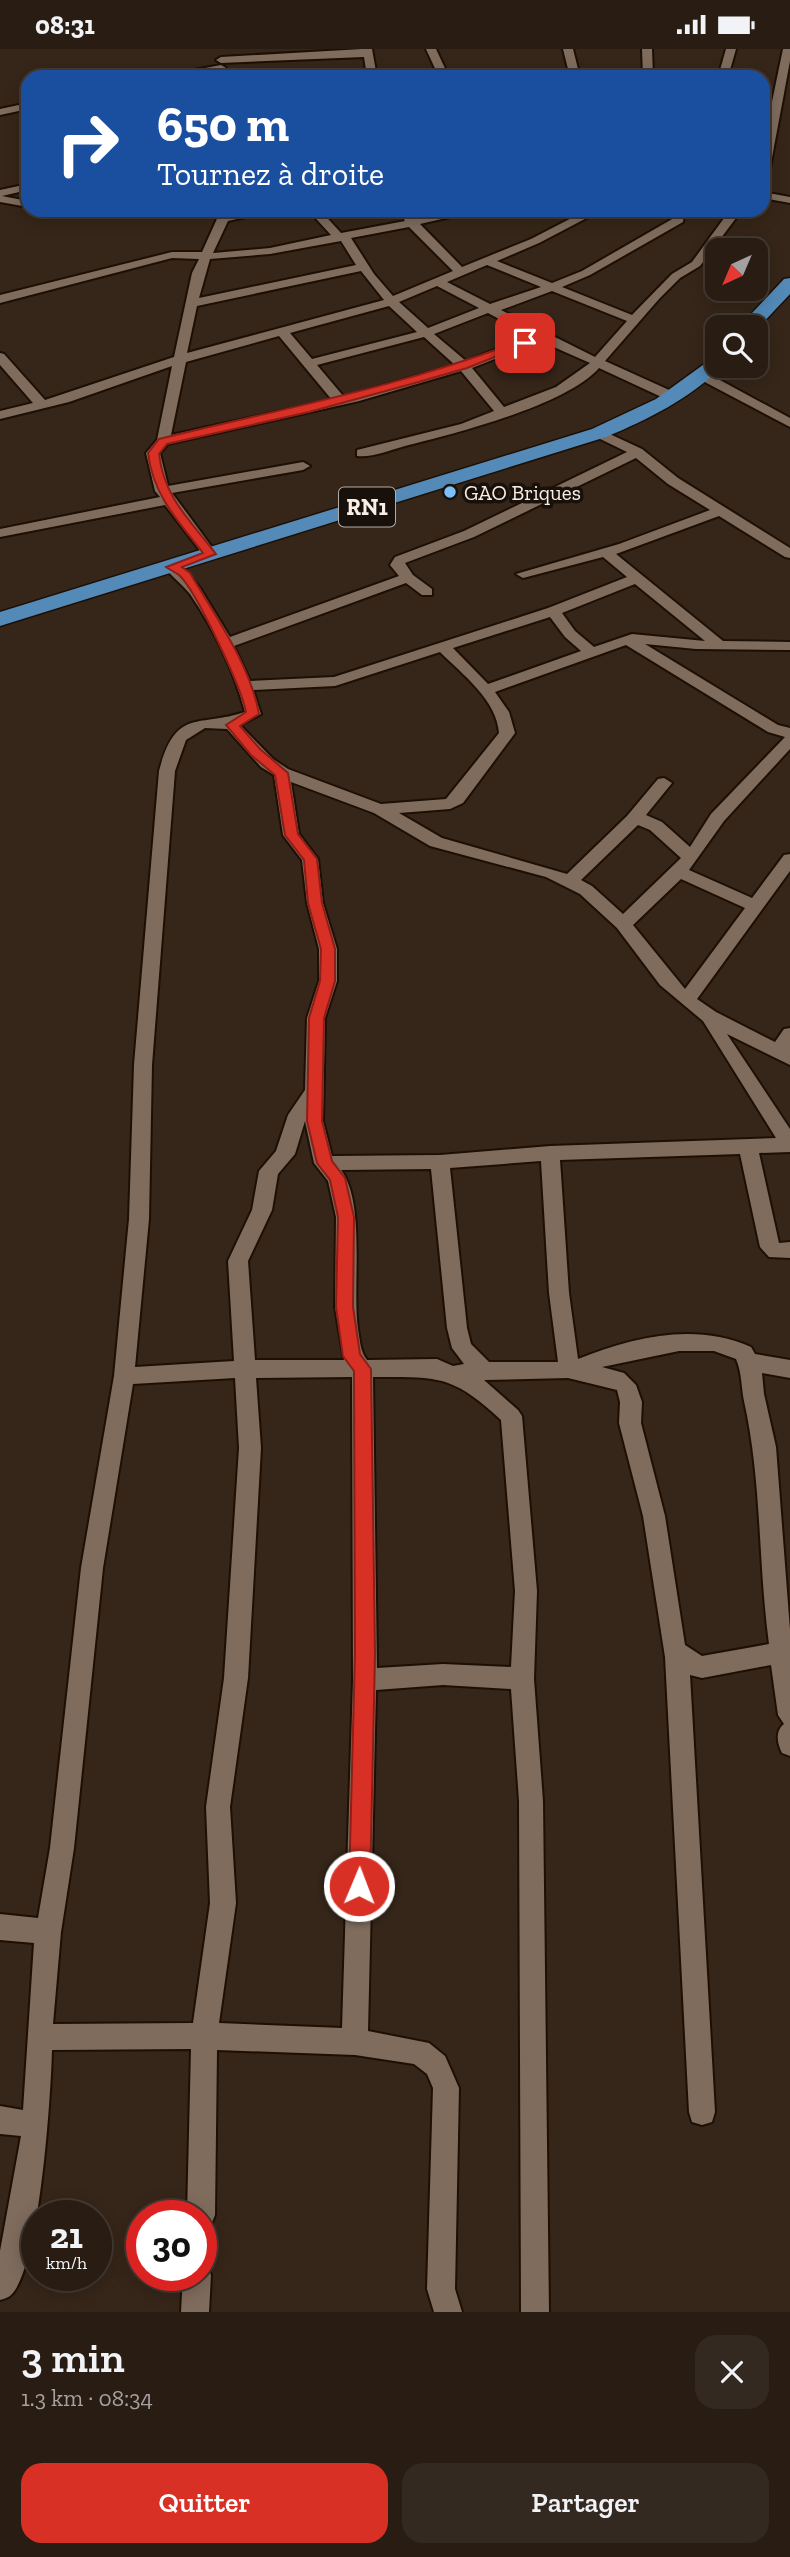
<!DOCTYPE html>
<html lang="fr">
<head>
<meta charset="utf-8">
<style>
  :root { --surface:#281c13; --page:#342921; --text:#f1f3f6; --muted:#a5a1a0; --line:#443a33; --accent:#d93025 }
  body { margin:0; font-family:"Zilla Slab",serif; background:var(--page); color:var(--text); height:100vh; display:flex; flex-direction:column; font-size:26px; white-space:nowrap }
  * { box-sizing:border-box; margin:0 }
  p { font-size:23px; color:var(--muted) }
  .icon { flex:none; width:38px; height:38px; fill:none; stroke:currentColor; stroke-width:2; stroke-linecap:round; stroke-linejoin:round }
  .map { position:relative; height:2263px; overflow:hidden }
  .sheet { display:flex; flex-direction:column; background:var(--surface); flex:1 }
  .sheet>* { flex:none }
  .banner { position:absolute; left:21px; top:21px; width:749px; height:147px; border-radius:21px; box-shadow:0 4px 18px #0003,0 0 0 2px var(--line); background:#1a4fa0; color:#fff; overflow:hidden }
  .needle { width:46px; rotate:224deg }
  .tools { position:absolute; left:705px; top:189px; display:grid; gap:14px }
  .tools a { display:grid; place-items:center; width:63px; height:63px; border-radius:14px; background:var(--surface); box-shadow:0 4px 18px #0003,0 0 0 2px var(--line); font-size:35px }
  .speed { position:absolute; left:21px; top:2151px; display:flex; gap:14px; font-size:35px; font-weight:700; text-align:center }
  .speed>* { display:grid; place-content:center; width:91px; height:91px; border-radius:50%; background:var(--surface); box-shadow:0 4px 18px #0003,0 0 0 2px var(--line); line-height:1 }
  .speed small { font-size:18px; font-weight:400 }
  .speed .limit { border:10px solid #d22; background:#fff; color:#111 }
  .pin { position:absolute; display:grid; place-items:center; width:60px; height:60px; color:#fff; margin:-30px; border-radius:14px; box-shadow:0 4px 10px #0006 }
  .me { position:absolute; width:77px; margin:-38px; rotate:1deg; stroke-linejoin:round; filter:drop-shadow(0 0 5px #0008) }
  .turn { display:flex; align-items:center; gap:24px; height:147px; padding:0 21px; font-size:32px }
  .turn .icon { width:91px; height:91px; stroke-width:2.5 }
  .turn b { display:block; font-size:49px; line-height:60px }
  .round { display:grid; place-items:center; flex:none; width:74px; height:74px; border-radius:21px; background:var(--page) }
  .overview { display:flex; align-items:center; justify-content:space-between; height:119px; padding:0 21px }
  h1 { font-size:42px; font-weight:600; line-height:52px }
  .action { display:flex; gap:14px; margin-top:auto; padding:14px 21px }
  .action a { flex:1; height:80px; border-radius:21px; background:var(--accent); color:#fff; font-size:28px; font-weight:600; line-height:80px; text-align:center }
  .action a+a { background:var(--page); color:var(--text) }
  .status { display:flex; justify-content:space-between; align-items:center; height:49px; padding:0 35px; background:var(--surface); direction:ltr }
  .status svg { height:19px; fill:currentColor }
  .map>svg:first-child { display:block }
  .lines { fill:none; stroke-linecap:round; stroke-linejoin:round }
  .minor-casing { stroke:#1d0f04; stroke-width:4 }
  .highway-casing { stroke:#1d0f04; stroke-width:3 }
  .minor { fill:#7f6c5d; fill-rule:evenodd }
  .highway { fill:#538ab8; fill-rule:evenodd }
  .route { fill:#d93025; stroke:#8d1f18; stroke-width:2 }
  .poi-dot { fill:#7bbef8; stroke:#18110b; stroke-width:2.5 }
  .labels { text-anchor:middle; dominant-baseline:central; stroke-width:7; stroke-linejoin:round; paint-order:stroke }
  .far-poi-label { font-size:21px; fill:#f9eee6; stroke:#18110b; text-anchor:start }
  .shield { fill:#18110b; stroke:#b6aca4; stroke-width:2 }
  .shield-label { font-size:23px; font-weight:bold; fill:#f9eee6 }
</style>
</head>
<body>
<div class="status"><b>08:31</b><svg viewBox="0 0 49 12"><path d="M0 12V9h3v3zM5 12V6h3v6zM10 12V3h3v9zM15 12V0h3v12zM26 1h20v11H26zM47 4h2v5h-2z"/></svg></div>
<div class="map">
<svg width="790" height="2263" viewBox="0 0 790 2263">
  <rect width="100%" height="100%" fill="#362619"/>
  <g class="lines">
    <g class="minor-casing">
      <g id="minor">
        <polygon points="362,0 372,0 377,28 367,28 364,8 221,14 216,11 221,8"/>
        <polygon points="426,0 436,0 449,28 439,28"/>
        <polygon points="563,0 573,0 580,28 570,28"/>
        <polygon points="642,0 652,0 653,28 643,28"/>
        <polygon points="726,0 736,0 728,28 718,28"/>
        <polygon points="783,0 790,0 790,12 768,130 763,133 763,96"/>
        <polygon points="221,16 226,19 225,21 182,28 158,28"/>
        <polygon points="28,54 28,60 0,66 0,60"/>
        <polygon points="28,135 28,141 2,147 28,152 28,158 0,153 0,141"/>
        <polygon points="763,143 790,148 790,154 763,149"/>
        <path d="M221,161H233L231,164L277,161L228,172L213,204L270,199L331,186L308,161H320L341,184L405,172L398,161H410L415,170L458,161H481L420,175L462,218L531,190L587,161H602L539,194L497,212L552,234L582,222L674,169L654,161L684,165L683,173L590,226L562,238L632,266L672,225L692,213L730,161H742L700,217L680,229L659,250L605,312L678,345V351H668L599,319C567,356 454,385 405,397C391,401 371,409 357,407V401L461,375L494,362L461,322L359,352L168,395L160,404L168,437L303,413L310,417L303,421L172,444L217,505L215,508H205L165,456L0,488V480L160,448L155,442L146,404L157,391L172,317L69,353L0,370V362L33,354L0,316V304L4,305L45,351L174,308L192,224L199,210L172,209L0,254V246L172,203H202ZM409,178L453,222L393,247L374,225L351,189ZM341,192L356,216L199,249L210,210L270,205ZM487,216L541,238L490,255L447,233ZM361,222L384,251L187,304L197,257ZM437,237L479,259L428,279L399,253ZM552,242L627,272L595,308L501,261ZM389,257L417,283L312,310L290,284ZM488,264L530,287L466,312L434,285ZM279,287L332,351L171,386L186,313ZM424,288L455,316L344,348L317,316ZM540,292L590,314L556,338L504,358L472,319Z"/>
        <polygon points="699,324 707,324 790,369 790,378 699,330"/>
        <path d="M599,380L642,400L678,429L790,499V509L785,508L719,467L616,505L723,592L790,593V601L696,600L645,595L778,676L790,679V700L724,772L689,821L752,849L784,806L790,805V822L697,950L716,963L775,993L784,980L790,979V1016L727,985L790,1080V1103L759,1104L779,1194L790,1193V1209L769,1208L760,1198L740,1105L560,1111L569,1244L578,1310C633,1288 695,1273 751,1298L755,1305L790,1311V1329L762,1324L764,1345L776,1398L790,1581V1707L782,1704C777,1694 775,1682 784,1675L778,1666L771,1616L702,1629L690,1626L715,2063L712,2073L702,2076L692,2073L689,2063L665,1608L643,1467L619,1374L620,1353L617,1341L568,1329L484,1331L518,1361L522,1367L537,1542L534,1630L543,1752L549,2263H521L519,1752L511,1640L443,1636L376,1641L368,1982L429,1994L445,2007L459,2039L455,2240L462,2263H434L427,2240L433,2039L427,2025L414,2015L355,2006L217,2001L215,2166L211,2176L201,2180V2166H187L191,2000L52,2001C51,2044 40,2222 10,2247C7,2249 3,2250 0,2251V2202L21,2087L0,2085V2057L23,2061L34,1894L0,1891V1865L38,1869L50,1799L81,1519L114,1327L129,1170L134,1016L159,722C176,658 197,679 245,663C234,622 214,580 190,545C182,535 172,528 164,518L171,514L187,524L200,539L230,588L399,527L390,516L395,508L464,482L627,403L594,387L592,384ZM636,409L668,435L710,461L619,495L516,525L523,529L603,508L627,528L548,559L334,628L250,632L234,597L406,534L422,546H432V540L413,526L405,514L474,488ZM635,535L705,592L632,585L594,598L575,582L562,564ZM550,568L565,588L581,602L488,635L453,599ZM626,596L768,683L785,688L711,765L690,798L662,773L646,766L672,734L664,729L658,730L627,767L567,825L442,789L399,764L450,760L463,754L515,684L509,663L495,643ZM440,603C462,625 497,651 499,684L446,750L381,755L288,720L273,710L240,676L261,665L253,641L335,637ZM205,679L227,680L261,718L274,726L283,786L302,811L307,854L319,900V932L307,969L305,1041L288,1066L276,1102L259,1122L252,1161L228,1212L234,1312L135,1318L149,1170L152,1016L175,722L186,691ZM291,733L374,764L430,797L546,828L580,845L617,879L660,936L703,972L776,1089L550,1097L440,1106L332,1107L323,1072L325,969L337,932V900L323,854L318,810L299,785ZM638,776L650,781L681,809L623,865L592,837L581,831ZM681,830L745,859L685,940L633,876ZM305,1072L314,1114L328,1132L336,1168L335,1258L344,1311H255L248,1212L272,1161L278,1125L295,1105ZM541,1112L549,1244L558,1313H489L471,1295L467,1279L450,1119ZM431,1120L447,1279L452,1299L464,1315L453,1317L437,1310L367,1311C360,1302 360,1291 358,1280C352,1238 366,1154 341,1121ZM679,1302H714L736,1310C742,1324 741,1337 744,1352C762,1432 758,1514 769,1595L702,1607L685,1596L665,1467L641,1374L642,1353L636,1336L624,1324L602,1318ZM352,1328L353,1632L342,1979L219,1974L236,1854L230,1758L248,1629L261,1399L256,1329ZM373,1328C437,1328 452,1325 501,1371L515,1542L511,1618L443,1615L377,1619ZM235,1329L239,1399L224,1629L206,1758L210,1854L193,1974L53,1975L61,1883L74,1799L103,1519L133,1335Z"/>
        <polygon points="201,2214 207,2216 211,2226 209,2263 181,2263 183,2226 201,2226"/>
      </g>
    </g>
    <g class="highway-casing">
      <g id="highway">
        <polygon points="790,229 790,245 756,281 739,278 784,230"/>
        <path d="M718,305V317H723C689,350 649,370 606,388L0,577V563L592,380L656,350Z"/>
      </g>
    </g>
    <use href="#minor" class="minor"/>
    <use href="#highway" class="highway"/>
  </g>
  <path class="route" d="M522,291L530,294L467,319L415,334L309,363L167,395L159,405C164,449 190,471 216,505L182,518L190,524C215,567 250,615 259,665L240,677L260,700L288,724L298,785L317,810L322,854L335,900V932L324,969L322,1072L332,1112L345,1129L354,1168L353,1258L360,1305L371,1320L375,1605L370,1837L367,1844L359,1848L352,1844L349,1837L355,1605L354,1322L343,1307L336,1258L338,1168L330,1131L317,1114L307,1072L309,969L320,932L321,900L308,854L304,811L285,786L275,726L251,706L226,676L246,663C242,640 196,541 179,526C175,523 170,521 166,518L203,504C178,472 153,446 148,404L159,390C281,360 404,337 522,291Z"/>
  <circle class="poi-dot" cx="450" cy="443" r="7"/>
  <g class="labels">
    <g class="far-poi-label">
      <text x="464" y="443">GAO Briques</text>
    </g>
    <rect class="shield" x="339" y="438.5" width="56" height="39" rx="5"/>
    <g class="shield-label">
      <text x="367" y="458">RN1</text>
    </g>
  </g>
</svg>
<div class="tools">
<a><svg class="needle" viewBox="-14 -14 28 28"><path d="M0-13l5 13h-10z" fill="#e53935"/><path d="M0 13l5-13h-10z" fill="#a5a1a0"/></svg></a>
<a><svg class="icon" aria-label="search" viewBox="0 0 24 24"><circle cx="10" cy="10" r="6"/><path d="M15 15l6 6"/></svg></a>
</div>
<div class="speed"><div>21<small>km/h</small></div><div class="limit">30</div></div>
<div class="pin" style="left:525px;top:294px;background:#d93025"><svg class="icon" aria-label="arrive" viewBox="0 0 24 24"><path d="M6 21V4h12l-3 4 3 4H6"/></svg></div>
<svg class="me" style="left:359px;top:1837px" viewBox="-20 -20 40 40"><circle r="17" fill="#d93025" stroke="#fff" stroke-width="3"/><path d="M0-11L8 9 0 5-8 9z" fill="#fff"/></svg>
<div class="banner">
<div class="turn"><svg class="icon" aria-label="right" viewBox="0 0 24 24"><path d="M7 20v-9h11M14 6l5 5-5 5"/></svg><div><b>650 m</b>Tournez à droite</div></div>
</div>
</div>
<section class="sheet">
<div class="overview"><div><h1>3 min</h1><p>1.3 km · 08:34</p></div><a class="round"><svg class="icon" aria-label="close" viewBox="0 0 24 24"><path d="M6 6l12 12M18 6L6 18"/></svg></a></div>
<div class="action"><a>Quitter</a><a>Partager</a></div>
</section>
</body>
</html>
